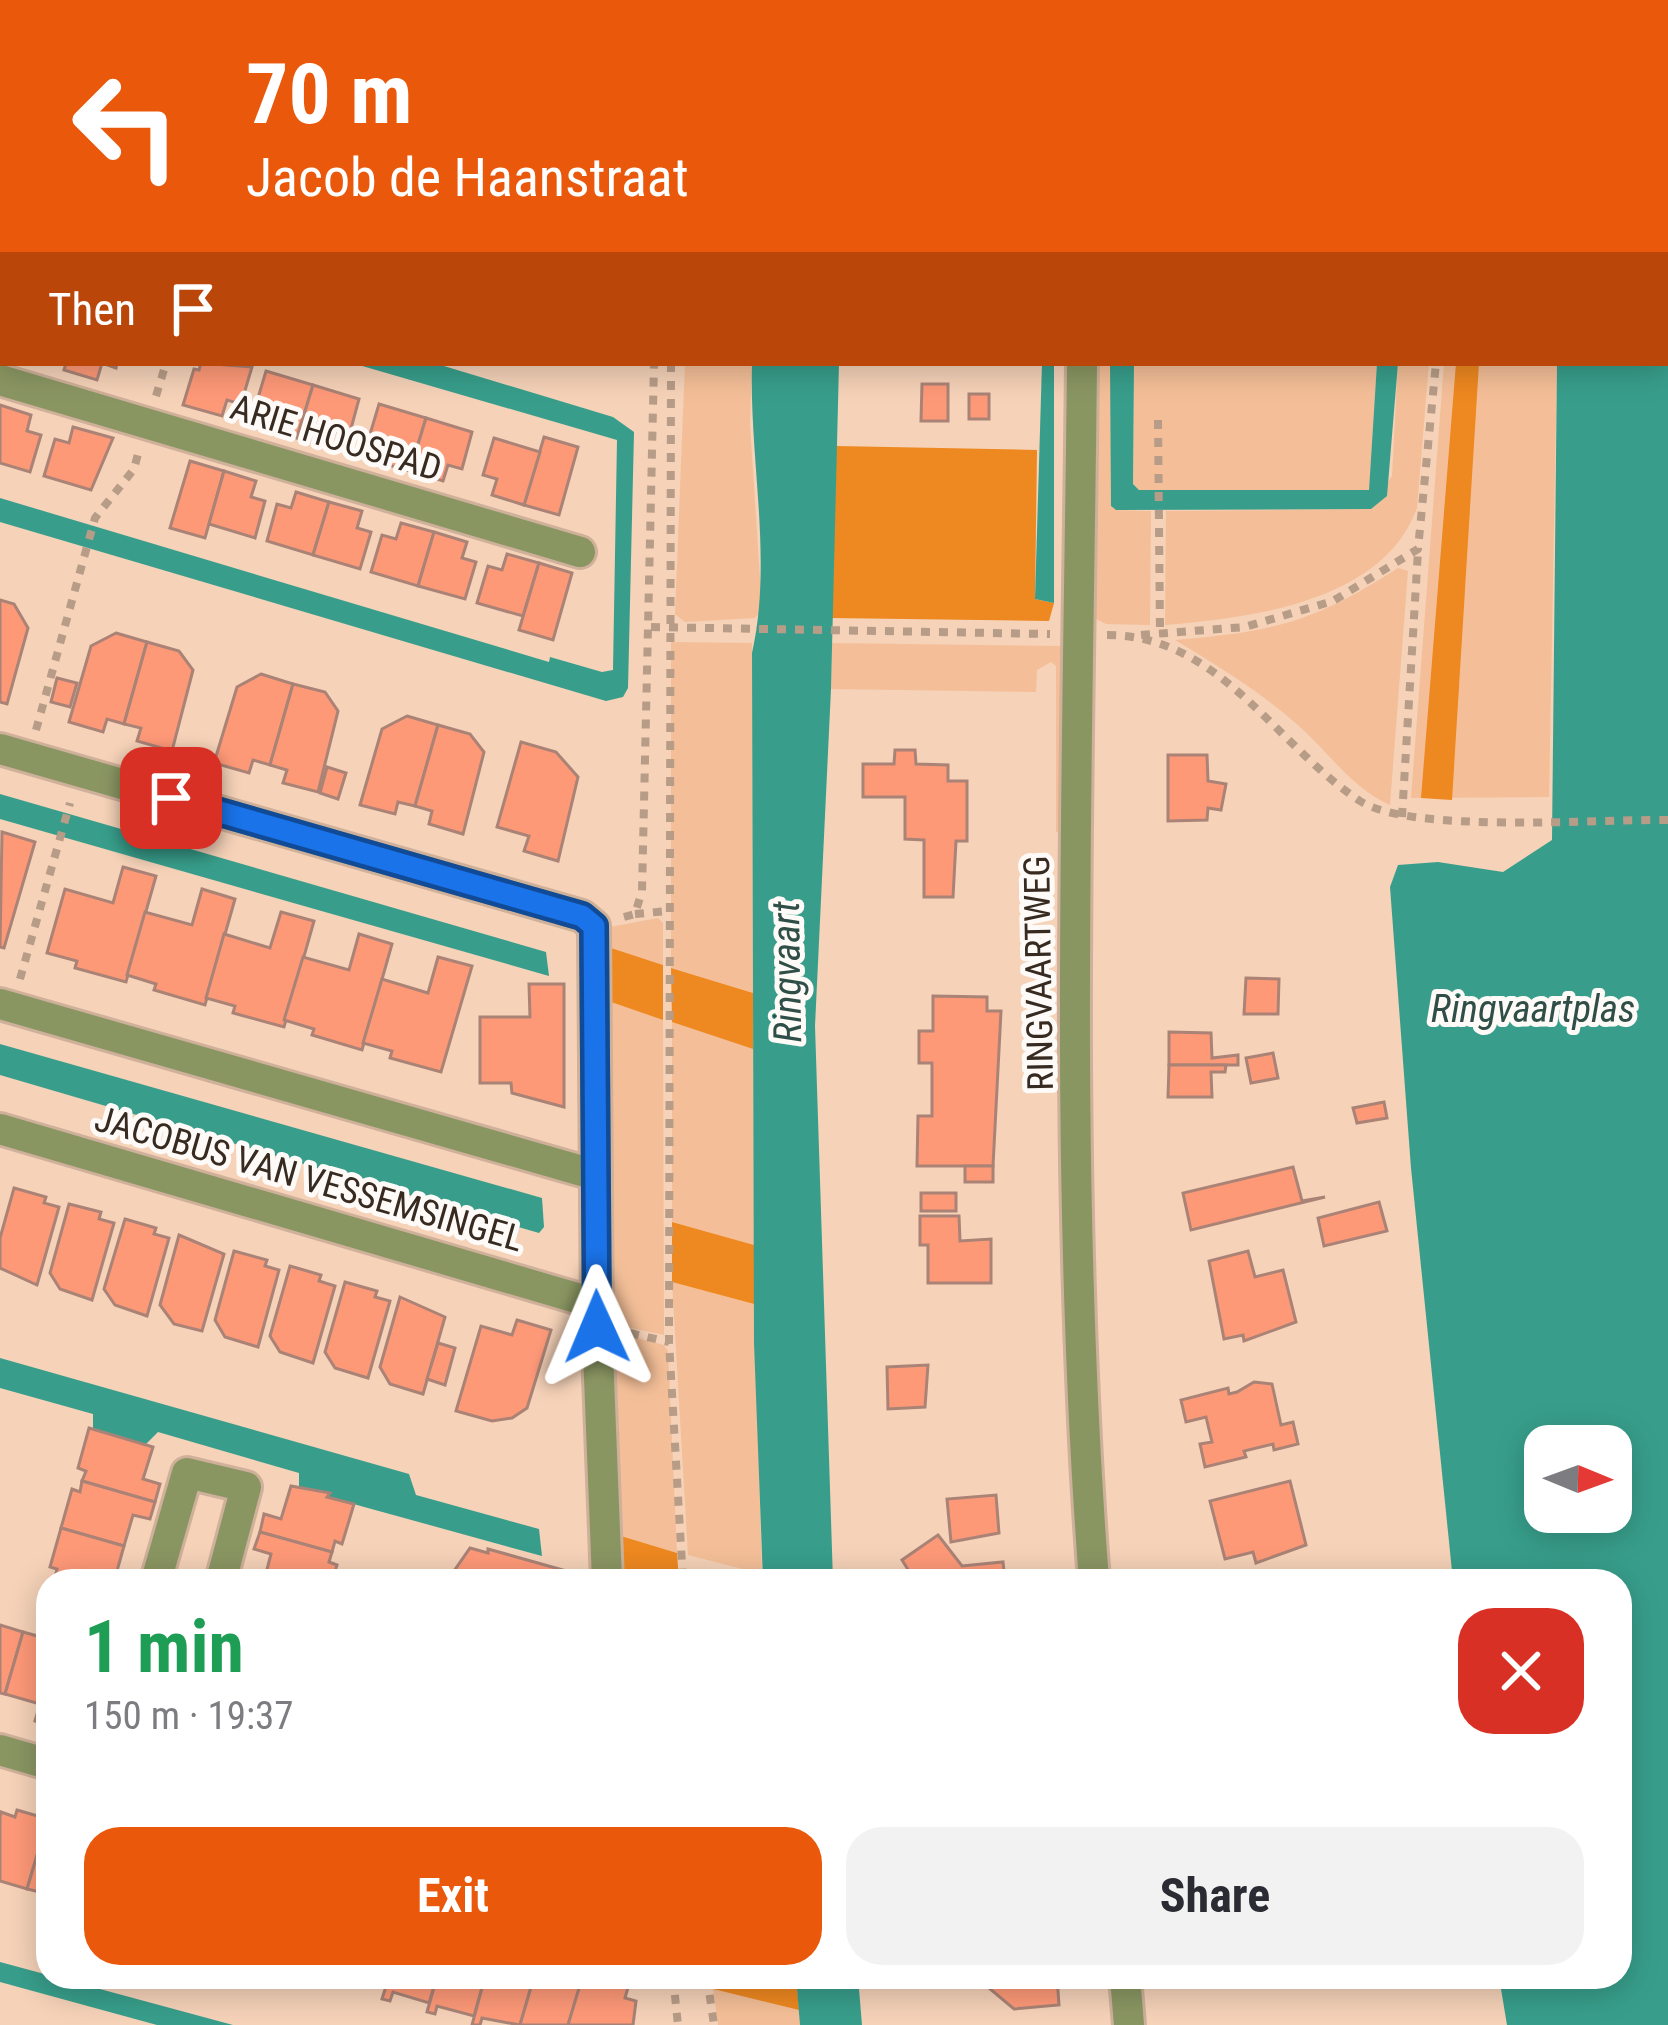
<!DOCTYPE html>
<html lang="en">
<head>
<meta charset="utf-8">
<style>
  :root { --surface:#fff; --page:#f2f2f3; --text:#2b2b33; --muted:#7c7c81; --accent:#ea580c }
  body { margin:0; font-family:"Roboto Condensed",sans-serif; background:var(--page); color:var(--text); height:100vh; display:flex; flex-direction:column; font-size:45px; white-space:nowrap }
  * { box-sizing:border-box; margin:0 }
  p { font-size:39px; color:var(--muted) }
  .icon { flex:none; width:66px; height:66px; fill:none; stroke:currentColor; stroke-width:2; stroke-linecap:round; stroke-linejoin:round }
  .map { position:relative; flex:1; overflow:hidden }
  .drawer { position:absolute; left:36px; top:1569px; width:1596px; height:420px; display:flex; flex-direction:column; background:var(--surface); border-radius:36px; box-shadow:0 6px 30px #0003 }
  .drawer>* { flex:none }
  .guide { position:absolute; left:0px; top:0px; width:1668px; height:366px; box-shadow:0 6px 30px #0003; background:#ea580c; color:#fff; overflow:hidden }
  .needle { width:78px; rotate:91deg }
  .buttons { position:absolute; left:1524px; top:1425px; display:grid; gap:24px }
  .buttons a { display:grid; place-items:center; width:108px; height:108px; border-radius:24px; background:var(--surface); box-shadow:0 6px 30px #0003; font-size:60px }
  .pin { position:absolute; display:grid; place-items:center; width:102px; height:102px; color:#fff; margin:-51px; border-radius:24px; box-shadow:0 6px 18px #0006 }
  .me { position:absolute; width:132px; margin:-66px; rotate:359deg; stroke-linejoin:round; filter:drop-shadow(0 0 9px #0008) }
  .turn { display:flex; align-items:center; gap:42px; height:252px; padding:0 48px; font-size:54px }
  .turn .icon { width:156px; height:156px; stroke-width:2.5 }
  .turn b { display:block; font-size:84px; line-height:102px }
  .then { display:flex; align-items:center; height:114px; padding:0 48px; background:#0003; gap:24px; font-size:45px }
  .round { display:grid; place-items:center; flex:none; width:126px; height:126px; border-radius:36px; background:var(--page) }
  .summary { display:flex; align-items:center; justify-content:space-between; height:204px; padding:0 48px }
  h1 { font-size:72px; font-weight:700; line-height:90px; color:#1e9e55 }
  .primary-button { display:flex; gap:24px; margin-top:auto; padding:24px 48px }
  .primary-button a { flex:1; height:138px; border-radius:36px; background:var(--accent); color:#fff; font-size:48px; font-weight:700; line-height:138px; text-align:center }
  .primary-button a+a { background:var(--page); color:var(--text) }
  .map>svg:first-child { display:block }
  .green { fill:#f4bf98 }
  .forest { fill:#ee8820 }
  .water { fill:#389e8b; fill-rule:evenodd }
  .building { fill:#fe9978; stroke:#aa8376; stroke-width:3 }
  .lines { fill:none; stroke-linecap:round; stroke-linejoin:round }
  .minor-casing { stroke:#cfb09a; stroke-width:36 }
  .path { stroke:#b79c87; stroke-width:8; stroke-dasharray:9 9; stroke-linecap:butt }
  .minor { stroke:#8a9662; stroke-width:30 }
  .route-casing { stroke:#114b97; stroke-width:30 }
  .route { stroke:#1a73e8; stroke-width:21 }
  .labels { text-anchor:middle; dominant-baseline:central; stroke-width:10; stroke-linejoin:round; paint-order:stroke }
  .street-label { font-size:36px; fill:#372a20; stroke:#fefaf7 }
  .water-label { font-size:39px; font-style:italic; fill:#2f4e47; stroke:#fefaf7 }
</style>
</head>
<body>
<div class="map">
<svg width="1668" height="2025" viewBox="0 0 1668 2025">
  <rect width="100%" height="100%" fill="#f5d2b8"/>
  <g class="green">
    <polygon points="685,363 752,363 750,424 762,609 755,618 685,622 675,614"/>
    <polygon points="1093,363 1110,363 1116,510 1151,511 1150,625 1106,624 1092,617"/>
    <polygon points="1134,363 1377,363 1369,490 1139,490 1133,484"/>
    <path d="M1398,363H1429L1417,508C1383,602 1251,618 1165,625L1166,511L1370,509L1392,476Z"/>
    <polygon points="1444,363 1557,363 1549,797 1411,798"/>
    <path d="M1398,568L1408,571L1390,805C1352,788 1330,754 1299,726C1261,692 1218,666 1175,640C1274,632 1314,622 1398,568Z"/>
    <polygon points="671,642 752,643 753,993 671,968"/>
    <polygon points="832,643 1061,646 1066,652 1066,832 1056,832 1056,666 1051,662 1037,670 1036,692 831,689"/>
    <polygon points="658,918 663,923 663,965 611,948 610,927"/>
    <polygon points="611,1002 663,1020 664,1335 613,1324"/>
    <polygon points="672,1022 753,1049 754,1245 672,1222"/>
    <polygon points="672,1282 754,1304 762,1574 688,1555"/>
    <polygon points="613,1332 664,1345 668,1351 677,1553 621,1536"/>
    <polygon points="713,1989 799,2010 800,2025 718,2025"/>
  </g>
  <g class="forest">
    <polygon points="1456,363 1479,363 1452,800 1421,798"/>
    <polygon points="836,446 1037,450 1035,599 1054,603 1049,621 831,618"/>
    <polygon points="611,948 663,965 663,1020 611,1002"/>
    <polygon points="671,968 753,993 753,1049 672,1022"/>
    <polygon points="672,1222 754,1245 754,1304 672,1282"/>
    <polygon points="621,1536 677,1553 679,1581 622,1581"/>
    <polygon points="712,1977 796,1977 799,2010 713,1989"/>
  </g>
  <g class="water">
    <path d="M1593,0H1668V2025H1507L1499,1977H1620V1581H1453L1411,1168L1390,887L1398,865L1438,862L1503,872L1552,840L1557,363H1665V3ZM1545,1446H1611V1512H1545Z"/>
    <polygon points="352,363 434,363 613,417 634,432 628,688 623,697 606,701 0,522 0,498 549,662 550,657 602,672 613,670 617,440"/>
    <path d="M752,363H839L831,689L815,1026L833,1581H763L754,1343L752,653C773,560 749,458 752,363Z"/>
    <polygon points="1042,363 1054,363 1054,603 1035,599"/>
    <polygon points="1110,363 1134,363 1133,484 1139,490 1369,490 1377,363 1398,363 1387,496 1371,509 1116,510 1111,506"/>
    <polygon points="0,794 546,952 549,976 0,819"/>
    <polygon points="0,1044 542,1198 544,1227 539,1233 0,1075"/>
    <polygon points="0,1358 409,1474 416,1495 539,1529 542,1556 299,1489 299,1473 158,1432 146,1444 93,1430 93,1414 0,1388"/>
    <polygon points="0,1962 233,2025 157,2025 0,1982"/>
    <polygon points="796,1977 858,1977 862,2025 800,2025"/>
  </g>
  <g class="building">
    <polygon points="66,363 117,363 116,368 102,363 97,380 64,370"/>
    <polygon points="201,363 252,367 241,404 227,400 222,416 183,405 194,369 199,370"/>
    <polygon points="266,371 313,385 297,438 264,429 269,412 255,408"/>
    <polygon points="922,384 948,384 948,421 921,421"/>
    <polygon points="313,385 359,399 349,436 335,431 330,448 297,438"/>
    <rect x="969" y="394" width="20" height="25"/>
    <polygon points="379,404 426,418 410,471 377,462 382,445 368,441"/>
    <polygon points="0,405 31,415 27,431 41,435 30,472 0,463"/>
    <polygon points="426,418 472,432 462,469 448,465 443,481 410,471"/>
    <polygon points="73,427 113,438 91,490 44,476 55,439 69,443"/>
    <polygon points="544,437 578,447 559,515 524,505"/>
    <polygon points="494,438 540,452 524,505 492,495 497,479 483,475"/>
    <polygon points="190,461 224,471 205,538 170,528"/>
    <polygon points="224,471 256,481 251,497 265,501 255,538 209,524"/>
    <polygon points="296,492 329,502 313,555 267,541 277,504 291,508"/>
    <polygon points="329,502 362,511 357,528 371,532 360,569 313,555"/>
    <polygon points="401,523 434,532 418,586 371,572 382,535 396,539"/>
    <polygon points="434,532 467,542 462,558 476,562 465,599 418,586"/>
    <polygon points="507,554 539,563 523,616 477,603 488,566 502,570"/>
    <polygon points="539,563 572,573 553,640 519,630"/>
    <polygon points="0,600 14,604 28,628 7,704 0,702"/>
    <polygon points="116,633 147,642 124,724 107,719 103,732 69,722 91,646"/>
    <polygon points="147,642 179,651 193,670 172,751 137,741 141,728 124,724"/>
    <polygon points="261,674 293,684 270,765 253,760 249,773 214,763 237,687"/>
    <polygon points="57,678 77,683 70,707 51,702"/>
    <polygon points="293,684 325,692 338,711 318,792 283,783 287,770 270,765"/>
    <polygon points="407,716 438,725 415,806 398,802 395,814 360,805 382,729"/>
    <polygon points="438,725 470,734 484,752 463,834 429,824 432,811 415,806"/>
    <polygon points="521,742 556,752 578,777 558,861 524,851 529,836 497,827"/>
    <polygon points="895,750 915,750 916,764 948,765 948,781 967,781 967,841 956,841 953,897 924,897 924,840 905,839 905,797 863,797 863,764 894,764"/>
    <polygon points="1168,755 1207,755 1208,781 1226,784 1221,810 1208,808 1207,820 1168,821"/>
    <polygon points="327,767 346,773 338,799 320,793"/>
    <polygon points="2,832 35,842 4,948 0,947"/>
    <polygon points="123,867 156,876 126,982 75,968 77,961 47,953 65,889 113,903"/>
    <polygon points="202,889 235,899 205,1005 154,990 156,984 127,975 145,912 192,925"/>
    <polygon points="281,912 314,921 284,1027 233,1013 235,1006 206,998 224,934 270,948"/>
    <polygon points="359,934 392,944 362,1050 312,1035 314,1029 284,1020 303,957 349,970"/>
    <polygon points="438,957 472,966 441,1072 390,1058 392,1051 363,1043 382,979 428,993"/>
    <polygon points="1246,978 1279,979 1278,1014 1244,1014"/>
    <polygon points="529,984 564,984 564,1107 512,1093 511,1083 480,1083 480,1017 530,1017"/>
    <polygon points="933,996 987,997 987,1011 1001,1011 993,1166 917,1166 918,1116 932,1116 932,1063 919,1063 919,1031 933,1031"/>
    <polygon points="1169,1032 1211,1033 1212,1058 1238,1055 1238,1065 1169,1065"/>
    <polygon points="1273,1053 1278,1078 1251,1083 1246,1058"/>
    <polygon points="1169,1065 1226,1065 1225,1072 1211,1072 1212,1097 1168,1097"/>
    <polygon points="1384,1102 1387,1118 1357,1123 1353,1108"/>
    <rect x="965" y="1166" width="28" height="16"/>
    <polygon points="1293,1167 1302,1201 1325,1197 1191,1230 1183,1193"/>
    <polygon points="14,1188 46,1197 44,1203 59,1207 37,1285 0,1268 0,1238"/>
    <rect x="921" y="1193" width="35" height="18"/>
    <polygon points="1379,1202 1387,1231 1324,1246 1318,1218"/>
    <polygon points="69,1204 101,1212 99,1219 114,1223 92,1300 60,1289 50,1273"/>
    <polygon points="920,1216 959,1216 960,1241 991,1239 991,1283 928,1283 928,1245 920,1245"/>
    <polygon points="125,1219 156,1228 154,1234 169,1238 147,1316 115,1305 104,1289"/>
    <polygon points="179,1235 224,1254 202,1331 174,1324 160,1305"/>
    <polygon points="234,1251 267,1260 265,1266 279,1270 258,1347 225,1337 215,1320"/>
    <polygon points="1248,1251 1255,1277 1283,1270 1296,1322 1244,1341 1243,1335 1224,1339 1209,1261"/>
    <polygon points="290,1266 321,1275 319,1281 335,1286 313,1363 280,1352 270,1336"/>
    <polygon points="345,1282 377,1291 375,1297 390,1301 368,1378 335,1368 325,1352"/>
    <polygon points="400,1297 445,1317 423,1394 390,1384 380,1367"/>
    <polygon points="517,1320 551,1330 527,1408 512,1418 492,1421 456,1411 481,1326 512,1335"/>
    <polygon points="438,1343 455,1348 445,1385 427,1379"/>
    <polygon points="928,1365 925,1407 888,1409 887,1367"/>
    <polygon points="1254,1382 1272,1384 1281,1425 1293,1422 1298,1444 1274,1450 1273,1444 1244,1451 1246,1457 1205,1467 1200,1444 1212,1442 1206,1417 1186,1422 1181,1400 1228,1388 1229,1394 1237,1392"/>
    <polygon points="89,1428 153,1447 143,1479 160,1484 155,1502 82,1481 86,1471 78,1468"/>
    <polygon points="82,1481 155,1502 150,1519 133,1515 124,1546 61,1528 72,1489 80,1492"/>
    <polygon points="1290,1481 1306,1545 1256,1563 1253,1552 1225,1559 1210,1501"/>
    <polygon points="291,1486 330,1493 327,1497 354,1504 342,1544 335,1541 332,1552 260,1532 264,1514 281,1519"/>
    <polygon points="996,1495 999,1533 951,1542 947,1499"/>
    <polygon points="61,1528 124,1546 115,1578 126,1581 54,1581 57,1569 50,1567"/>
    <polygon points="260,1532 332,1552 329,1562 337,1565 332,1581 264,1581 271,1554 254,1549"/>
    <polygon points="938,1535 962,1566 1003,1562 1005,1581 915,1581 902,1560"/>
    <polygon points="470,1548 488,1553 488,1549 563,1570 560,1581 447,1581"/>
    <polygon points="0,1625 23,1632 5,1694 0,1693"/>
    <polygon points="23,1632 48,1639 48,1725 35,1721 40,1704 5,1694"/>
    <polygon points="17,1810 48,1819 27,1889 0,1881 0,1817 1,1812 15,1817"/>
    <polygon points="46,1825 48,1826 48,1894 27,1889"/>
    <polygon points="389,1977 437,1977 429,2003 393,1992 390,2001 382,1999"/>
    <polygon points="437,1977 485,1977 474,2016 437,2006 435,2014 427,2012"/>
    <polygon points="485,1977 534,1977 520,2025 482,2018 480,2025 472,2025"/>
    <polygon points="534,1977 583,1977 568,2025 520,2025"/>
    <polygon points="597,1977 629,1984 625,1998 636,2001 633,2025 568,2025 582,1978 596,1981"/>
    <polygon points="1057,1977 1059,2005 1014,2009 977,1978"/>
  </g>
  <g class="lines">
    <g class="minor-casing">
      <g id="minor">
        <polyline points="186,3 187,0"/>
        <polyline points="614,3 614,0"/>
        <polyline points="1087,3 1087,0"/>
        <polyline points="0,38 3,39"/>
        <path d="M1082,363C1078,768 1063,1177 1094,1581"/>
        <polyline points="0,380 580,552"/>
        <polyline points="0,749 582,916 594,926 597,1327 607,1581"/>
        <polyline points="0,1004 596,1175"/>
        <polyline points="0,1129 597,1304"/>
        <polyline points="156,1581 187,1473 246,1487 221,1581"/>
        <polyline points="0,1750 48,1764"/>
        <polyline points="1125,1977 1129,2025"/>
      </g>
    </g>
    <g class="path">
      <polyline points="693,3 693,0"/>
      <polyline points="1476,3 1476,0"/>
      <polyline points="671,363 669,1342 683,1581"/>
      <polyline points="156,396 166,363"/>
      <polyline points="1158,420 1160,633"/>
      <polyline points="651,627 1050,634"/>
      <path d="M1107,635C1220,635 1275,745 1360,801C1411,834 1600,819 1668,820"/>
      <polyline points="1141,635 1245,627 1333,601 1418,549 1436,363"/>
      <polyline points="36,730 95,518 134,469 139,450"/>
      <polyline points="1402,817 1418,551"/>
      <polyline points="635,914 668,911"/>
      <polyline points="624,917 635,914 642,891 654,363"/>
      <polyline points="20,979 70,803"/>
      <polyline points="630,1333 669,1342"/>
      <polyline points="673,1977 678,2025"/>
      <polyline points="707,1977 714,2025"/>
    </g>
    <use href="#minor" class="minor"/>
  </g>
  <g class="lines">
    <g class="route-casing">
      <polyline id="route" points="171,798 582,916 594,926 597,1327"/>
    </g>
    <use href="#route" class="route"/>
  </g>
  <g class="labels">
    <g class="street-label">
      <text transform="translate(336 438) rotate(17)">ARIE HOOSPAD</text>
      <text transform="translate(1039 973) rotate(-91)">RINGVAARTWEG</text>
      <text transform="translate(309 1179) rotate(16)">JACOBUS VAN VESSEMSINGEL</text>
    </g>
    <g class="water-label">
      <text transform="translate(787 972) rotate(-91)">Ringvaart</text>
      <text x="1533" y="1009">Ringvaartplas</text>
    </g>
  </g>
</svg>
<div class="buttons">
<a><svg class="needle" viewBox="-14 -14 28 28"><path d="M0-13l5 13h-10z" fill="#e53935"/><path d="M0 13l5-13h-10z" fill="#7c7c81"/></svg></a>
</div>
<div class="pin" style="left:171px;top:798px;background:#d93025"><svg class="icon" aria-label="arrive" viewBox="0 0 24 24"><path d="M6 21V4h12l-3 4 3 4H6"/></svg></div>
<svg class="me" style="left:597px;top:1327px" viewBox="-20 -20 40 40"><path d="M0-17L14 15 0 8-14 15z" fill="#1a73e8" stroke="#fff" stroke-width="4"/></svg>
<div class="guide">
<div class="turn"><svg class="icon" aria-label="left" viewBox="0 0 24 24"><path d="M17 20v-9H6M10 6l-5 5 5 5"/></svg><div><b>70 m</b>Jacob de Haanstraat</div></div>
<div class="then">Then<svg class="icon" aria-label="arrive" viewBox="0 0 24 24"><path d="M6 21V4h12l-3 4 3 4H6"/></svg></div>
</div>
<section class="drawer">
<div class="summary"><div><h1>1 min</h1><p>150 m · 19:37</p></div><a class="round" style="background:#d93025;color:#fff"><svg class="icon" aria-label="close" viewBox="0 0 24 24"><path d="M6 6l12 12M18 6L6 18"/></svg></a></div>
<div class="primary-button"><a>Exit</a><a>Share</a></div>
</section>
</div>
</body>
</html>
